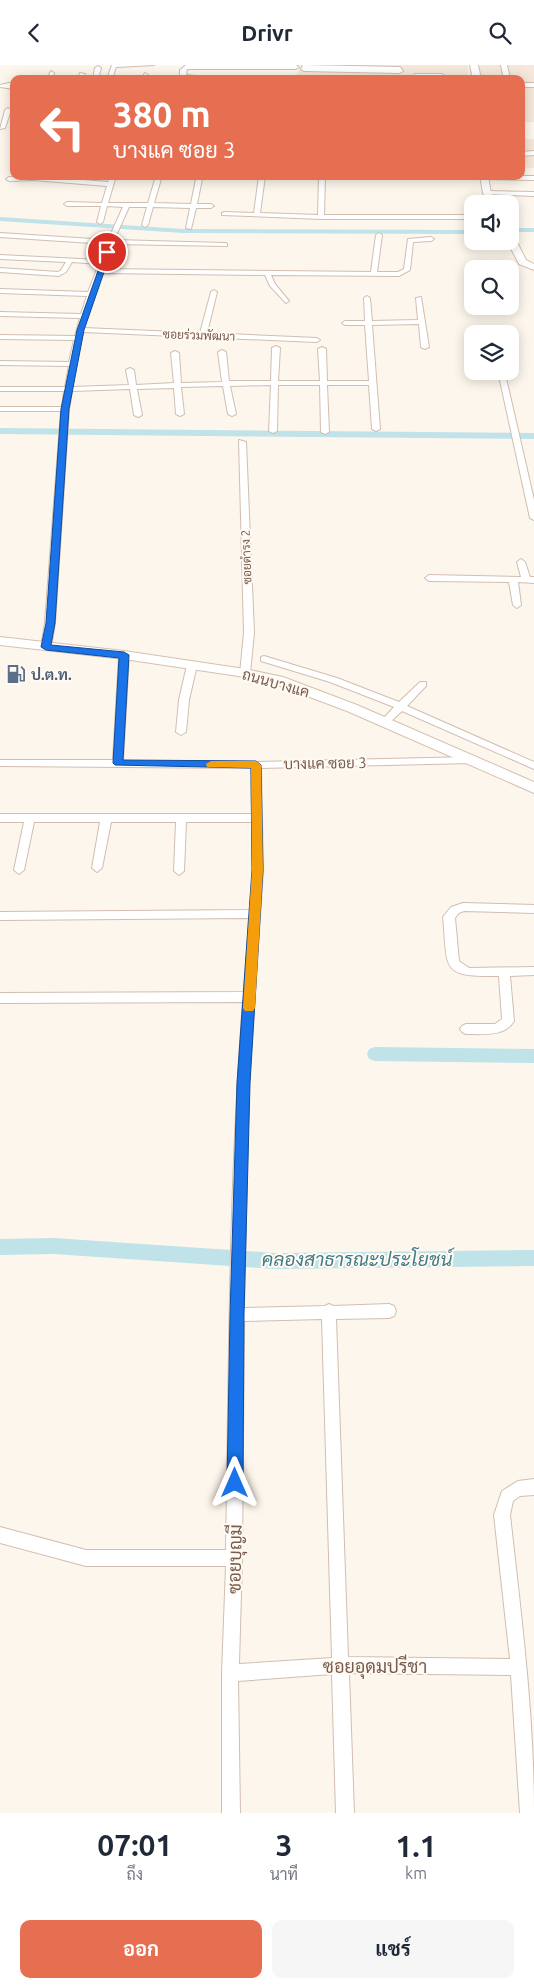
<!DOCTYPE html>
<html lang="th">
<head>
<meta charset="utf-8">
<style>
  :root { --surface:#fff; --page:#f6f6f7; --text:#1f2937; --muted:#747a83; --accent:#e76f51 }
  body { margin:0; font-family:Ubuntu,Sarabun,sans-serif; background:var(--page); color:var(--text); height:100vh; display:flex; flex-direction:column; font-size:19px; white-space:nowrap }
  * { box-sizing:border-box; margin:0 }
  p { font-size:16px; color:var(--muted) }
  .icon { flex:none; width:28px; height:28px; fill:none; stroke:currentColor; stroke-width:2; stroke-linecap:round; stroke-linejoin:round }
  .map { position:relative; height:1748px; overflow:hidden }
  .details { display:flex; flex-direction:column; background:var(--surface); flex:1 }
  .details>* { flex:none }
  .guide { position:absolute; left:10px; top:10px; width:515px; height:105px; border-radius:10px; box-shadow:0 2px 12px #0003; background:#e76f51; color:#fff; overflow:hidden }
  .controls { position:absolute; left:464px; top:130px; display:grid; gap:10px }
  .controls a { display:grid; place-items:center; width:55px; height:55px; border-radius:10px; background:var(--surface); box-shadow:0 2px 12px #0003; font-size:25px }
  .pin { position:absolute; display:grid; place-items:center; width:42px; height:42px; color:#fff; margin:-21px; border:2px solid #fff; border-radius:50%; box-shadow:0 1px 5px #0007 }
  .me { position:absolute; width:55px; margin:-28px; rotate:0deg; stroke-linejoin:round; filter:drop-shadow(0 0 4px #0008) }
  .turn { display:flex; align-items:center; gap:18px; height:105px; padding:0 20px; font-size:22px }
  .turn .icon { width:65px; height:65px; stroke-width:2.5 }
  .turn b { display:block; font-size:35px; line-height:42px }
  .eta { display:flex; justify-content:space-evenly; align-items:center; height:85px; text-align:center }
  .eta b { font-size:30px; font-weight:700; line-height:35px }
  .action { display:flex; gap:10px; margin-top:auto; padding:10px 20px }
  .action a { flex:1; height:58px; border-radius:10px; background:var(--accent); color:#fff; font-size:20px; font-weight:700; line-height:58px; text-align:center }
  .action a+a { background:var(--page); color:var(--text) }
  header { display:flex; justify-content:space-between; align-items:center; height:65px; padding:0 20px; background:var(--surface); font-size:22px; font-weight:700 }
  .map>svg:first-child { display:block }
  .residential { fill:#f5e8da }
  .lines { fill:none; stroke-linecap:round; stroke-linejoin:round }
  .canal { fill:#bfe3e8; fill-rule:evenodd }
  .street-casing { stroke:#d1beb0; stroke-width:2 }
  .secondary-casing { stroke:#d6c0b0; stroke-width:2 }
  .street { fill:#fff; fill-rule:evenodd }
  .secondary { fill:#fff; fill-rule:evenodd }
  .route { fill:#1a73e8; stroke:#114b97 }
  .slow { fill:#f59e0b }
  .labels { text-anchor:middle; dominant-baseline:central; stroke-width:4; stroke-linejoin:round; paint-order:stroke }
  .far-street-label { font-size:12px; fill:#7a5c4d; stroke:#fffaf3 }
  .service-label { font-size:15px; font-weight:bold; fill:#4e5e75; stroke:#fffaf3; text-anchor:start }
  .street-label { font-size:15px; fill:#7a5c4d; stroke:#fffaf3 }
  .near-street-label { font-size:18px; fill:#7a5c4d; stroke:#fffaf3 }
  .near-water-label { font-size:19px; font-style:italic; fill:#437c86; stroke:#fffaf3 }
</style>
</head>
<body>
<header><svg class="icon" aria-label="back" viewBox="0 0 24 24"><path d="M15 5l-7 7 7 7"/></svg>Drivr<svg class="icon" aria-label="search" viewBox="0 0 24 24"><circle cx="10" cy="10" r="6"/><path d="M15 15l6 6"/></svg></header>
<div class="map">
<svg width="534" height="1748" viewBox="0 0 534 1748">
  <rect width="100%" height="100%" fill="#fdf6ec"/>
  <g class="residential">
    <polygon points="302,0 468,0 468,14 294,13"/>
    <polygon points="469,0 534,0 534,57 521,57 521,14 470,14"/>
    <polygon points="521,74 534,74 534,103 521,102"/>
  </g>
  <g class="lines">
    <g class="canal">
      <polygon points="0,152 183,164 472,165 472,169 183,168 0,156"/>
      <rect x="510" y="163" width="24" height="4"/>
      <polygon points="0,363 534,368 534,374 0,369"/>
      <polygon points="375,982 534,984 534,998 375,996 369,994 367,989 369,984"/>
      <polygon points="54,1173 275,1188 534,1185 534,1201 275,1204 54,1189 0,1190 0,1174"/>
    </g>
    <g class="street-casing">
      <g id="street">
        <polygon points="112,0 154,0 116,2 112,14 107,14"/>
        <polygon points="186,0 296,0 299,2 296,4 187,4 186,10 206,12 180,14 180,5"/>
        <polygon points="303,0 400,2 403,6 400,8 304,6 301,4"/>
        <polygon points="501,0 507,0 510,14 504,14"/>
        <polygon points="98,1 101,3 98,14 93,14 95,3"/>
        <polygon points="51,6 54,8 52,14 47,14"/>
        <polygon points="80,8 85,9 83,14 78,14"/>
        <polygon points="145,8 148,10 146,14 141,14"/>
        <polygon points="415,9 442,9 445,11 442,13 413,12"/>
        <polygon points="14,17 14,24 0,22 0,20"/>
        <rect x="521" y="18" width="13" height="4"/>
        <polygon points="8,43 11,45 5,63 0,64 5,45"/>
        <polygon points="534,86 534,90 521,91 521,87"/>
        <path d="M33,111L108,117L110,111H116L108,138H148L156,111H219L217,114H202L197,139H211L214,141L211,143H196L191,164L186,163L190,143L153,142L148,160L145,162L142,160L147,142H129L114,175L225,178L227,179V181L113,179L103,204L371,207L376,170L379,168L382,170L377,207H398L404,204L408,174L431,172L434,174L431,176L413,177L410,205L399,211L271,210L275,219L289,236L286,238L270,221L265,210L102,208L84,263L200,268L211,227L214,225L217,227L207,268L317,273L320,275L317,277L83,267L72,322L129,320L126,305L130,303L134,305L136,320L174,318L171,288L175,286L179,288L181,318L222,317L218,287L222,285L226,287L229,316H271L272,283L276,281L280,283L278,316H320L318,284L322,282L326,284L327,316H369L365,260H345L342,258L345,256H365L364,233L367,231L370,233L372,256L418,255L416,233L421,232L429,282L425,284L421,282L419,259L372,260L380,364L376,366L372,364L369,320H327L329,367L325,369L321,367L320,320H278L277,366L273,368L269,366L271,320L230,321L236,349L232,351L228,349L223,321L181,322L184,349L180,351L176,349L174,323L137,324L142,350L138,352L134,350L130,324L72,326L69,344L55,558L51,582L46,585L41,582L45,558L61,346H0V342H62L64,326H0V322H65L69,301L0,300V296L69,297L74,275L0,274V270L75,271L80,253L0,251V247L81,249L87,231L0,228V224L88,227L99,199L72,197L66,207L59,211L0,207V203L58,207L61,205L66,197L0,194V190L100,195L107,179L0,172V168L108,175L123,142L107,141L103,157L100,159L97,157L101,141H67L64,139L67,137L102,138L107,121L33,115L9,116L6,114L9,112ZM161,114H196L191,139L154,138Z"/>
        <polygon points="259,111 265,111 260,148 318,150 319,111 325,111 324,150 472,150 472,154 321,154 222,150 222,148 224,147 254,148"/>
        <polygon points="482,111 534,111 534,115 484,114"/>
        <polygon points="487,126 534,127 534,131 485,129 484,128"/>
        <polygon points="499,311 506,313 534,435 534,455 530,453"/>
        <polygon points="239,375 246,377 254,568 250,608 245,611 240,608 244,568"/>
        <polygon points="521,494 525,497 530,512 534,512 534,518 518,517 521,540 517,543 513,540 509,517 429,516 425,513 429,510 521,512 517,497"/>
        <path d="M124,587L129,590L123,696L256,697L471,692L476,695L471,698L261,703L263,805L249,1018L244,1243L325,1241L329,1239L333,1241L389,1239L394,1241L396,1246L394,1251L389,1253L336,1254L348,1592L510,1594L494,1450L502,1426L518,1416L534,1414V1430L520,1431L513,1436L510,1450C521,1549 534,1648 534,1748H520L511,1610L349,1608L354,1748H336L332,1609L238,1616L240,1748H222V1608L226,1501H86L0,1478V1462L86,1485H226C229,1302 229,1119 243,937L0,938V928L244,927L249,853L0,855V847L250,845L253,805L252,757H186L184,806L179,810L174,806L176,757H111L102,803L97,807L92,803L100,757H34L24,805L19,809L14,805L24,757H0V749H252L251,703L0,701V695H113L119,590ZM322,1254L332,1593L239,1599L242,1493L244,1256Z"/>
        <polygon points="264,591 337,613 399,637 420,617 426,617 426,621 407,641 534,697 534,704 402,646 388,659 382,659 380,657 382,655 394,642 330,617 261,596 261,592"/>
        <polygon points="192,597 197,600 189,635 186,667 181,670 176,667 179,635 187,600"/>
        <path d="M463,838L534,840V848L464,846L459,848L455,853L459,896L469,903L534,902V910L510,911L514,956C505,972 482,969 466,969L462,967L460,964L462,961L466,959H495L502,954L499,911C440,912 448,905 443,852L451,842Z"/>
      </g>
    </g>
    <g class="secondary-casing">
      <g id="secondary">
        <polygon points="470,0 478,0 481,14 473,14"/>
        <polygon points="480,111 488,111 491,128 497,139 489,139 483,128"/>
        <polygon points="510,170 515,173 526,195 534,199 534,205 519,199 507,176 510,176"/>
        <polygon points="0,572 124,586 245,604 283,612 357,640 534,717 534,728 347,646 275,619 245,612 124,594 0,580"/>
      </g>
    </g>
    <use href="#street" class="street"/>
    <use href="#secondary" class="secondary"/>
  </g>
  <polygon class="route" points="105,186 111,187 84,265 69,344 55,558 51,580 124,587 129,590 123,695 256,696 261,700 263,805 250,1018 244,1250 243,1418 241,1423 235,1426 230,1423 227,1418 230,1250 237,1018 252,805 251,703 115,700 113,698 119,593 46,585 41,582 46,558 61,344 77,265"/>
  <polygon class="slow" points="211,696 256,696 261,700 263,805 255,943 253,946 245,946 243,943 252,805 251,703 207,702 206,699"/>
  <defs>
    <g id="fuel-bare" transform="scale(1.5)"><path d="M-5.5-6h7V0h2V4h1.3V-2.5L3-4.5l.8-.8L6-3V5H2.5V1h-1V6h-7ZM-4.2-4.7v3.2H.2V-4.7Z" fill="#5c6f8a" stroke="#fffaf3" stroke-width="2.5" paint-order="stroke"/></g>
  </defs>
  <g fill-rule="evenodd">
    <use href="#fuel-bare" x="16" y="609"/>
  </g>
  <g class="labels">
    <g class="far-street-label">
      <text transform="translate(199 270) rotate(2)">ซอยร่วมพัฒนา</text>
      <text transform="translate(246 492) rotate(-92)">ซอยดำรง 2</text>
    </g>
    <g class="service-label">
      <text x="31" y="609">ป.ต.ท.</text>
    </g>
    <g class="street-label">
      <text transform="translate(276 618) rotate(16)">ถนนบางแค</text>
      <text transform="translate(325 698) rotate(-1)">บางแค ซอย 3</text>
    </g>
    <g class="near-street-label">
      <text transform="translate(234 1494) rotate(-89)">ซอยบุญมี</text>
      <text x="375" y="1601">ซอยอุดมปรีชา</text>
    </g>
    <g class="near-water-label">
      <text x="357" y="1194">คลองสาธารณะประโยชน์</text>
    </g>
  </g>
</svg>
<div class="controls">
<a><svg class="icon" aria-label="sound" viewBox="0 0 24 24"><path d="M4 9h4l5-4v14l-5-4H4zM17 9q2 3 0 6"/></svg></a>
<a><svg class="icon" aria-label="search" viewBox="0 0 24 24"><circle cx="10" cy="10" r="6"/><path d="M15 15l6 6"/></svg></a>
<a><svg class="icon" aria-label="layers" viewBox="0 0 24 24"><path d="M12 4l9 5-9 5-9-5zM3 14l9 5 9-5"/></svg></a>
</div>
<div class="pin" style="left:107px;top:187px;background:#d93025"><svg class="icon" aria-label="arrive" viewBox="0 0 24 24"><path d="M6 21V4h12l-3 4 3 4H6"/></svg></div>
<svg class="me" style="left:235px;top:1418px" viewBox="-20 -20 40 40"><path d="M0-17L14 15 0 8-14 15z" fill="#1a73e8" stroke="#fff" stroke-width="4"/></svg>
<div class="guide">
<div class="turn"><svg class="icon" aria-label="left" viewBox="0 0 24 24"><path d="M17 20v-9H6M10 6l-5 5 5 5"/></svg><div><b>380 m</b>บางแค ซอย 3</div></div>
</div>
</div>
<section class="details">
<div class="eta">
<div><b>07:01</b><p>ถึง</p></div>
<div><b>3</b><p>นาที</p></div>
<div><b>1.1</b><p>km</p></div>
</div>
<div class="action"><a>ออก</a><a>แชร์</a></div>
</section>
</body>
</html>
